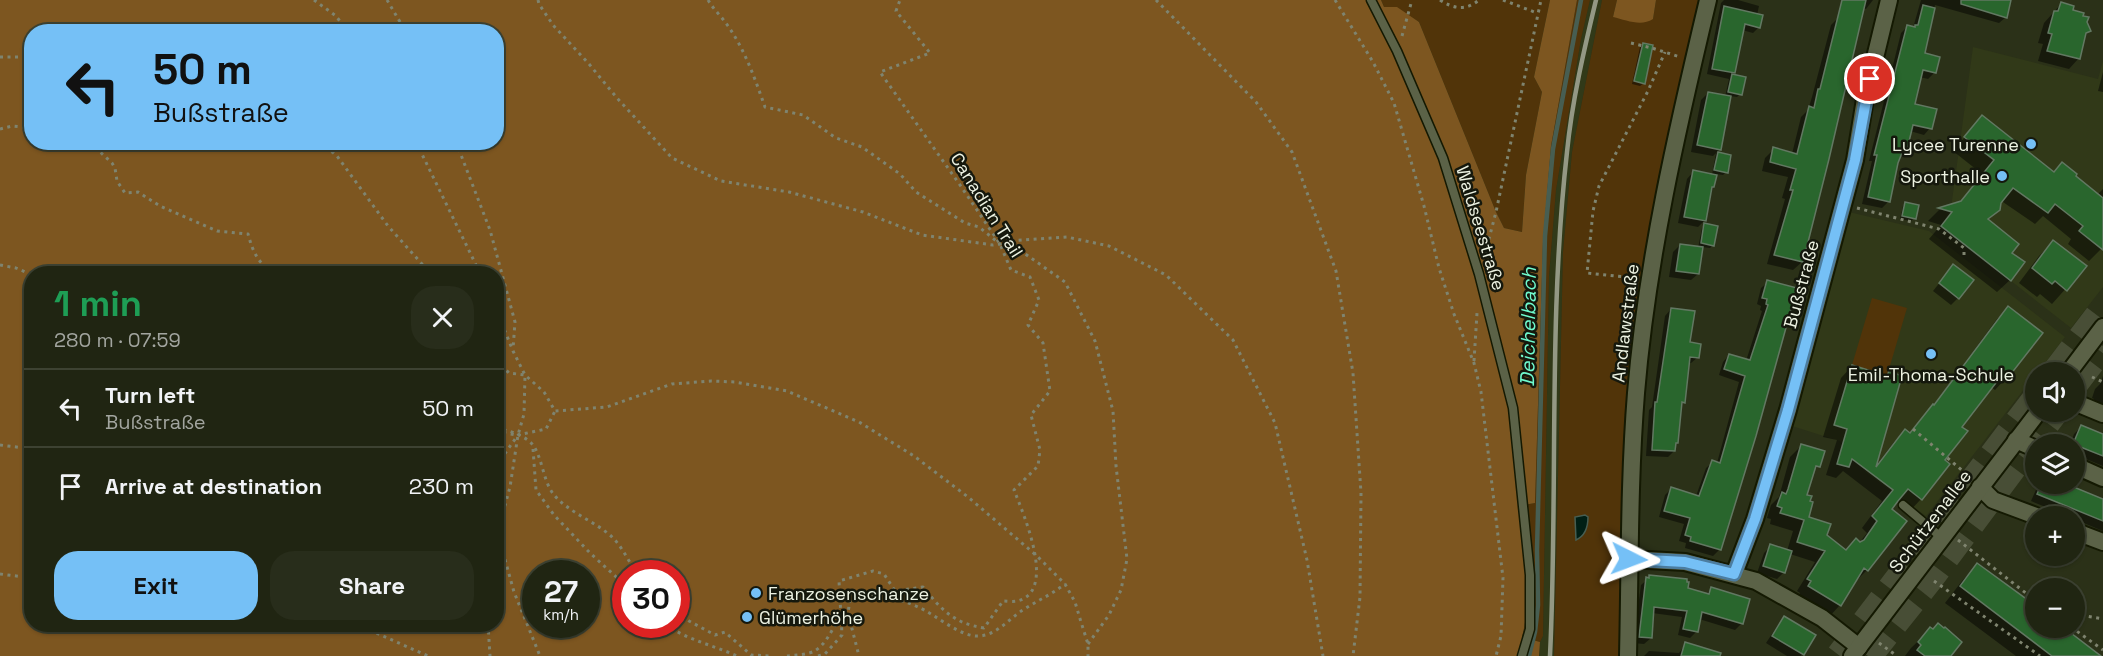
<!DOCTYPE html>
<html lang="en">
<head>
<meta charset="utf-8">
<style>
  :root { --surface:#202512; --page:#282d1b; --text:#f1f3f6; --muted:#a2a59f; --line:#3d4232; --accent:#75c0f6 }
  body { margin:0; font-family:"Space Grotesk",sans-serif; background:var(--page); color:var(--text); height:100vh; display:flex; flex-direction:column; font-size:22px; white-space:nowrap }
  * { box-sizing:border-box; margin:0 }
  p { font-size:20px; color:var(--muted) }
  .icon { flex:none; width:33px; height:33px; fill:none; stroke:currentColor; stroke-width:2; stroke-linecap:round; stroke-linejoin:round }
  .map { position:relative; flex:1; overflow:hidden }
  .panel { position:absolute; left:24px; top:266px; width:480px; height:366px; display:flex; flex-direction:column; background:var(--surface); border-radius:24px; box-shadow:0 2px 4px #0004,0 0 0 2px var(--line) }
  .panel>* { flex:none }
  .top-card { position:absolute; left:24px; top:24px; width:480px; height:126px; border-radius:24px; box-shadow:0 2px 4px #0004,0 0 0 2px var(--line); background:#75c0f6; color:#111; overflow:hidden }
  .fabs { position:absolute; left:2025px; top:362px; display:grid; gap:12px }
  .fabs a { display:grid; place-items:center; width:60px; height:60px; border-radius:50%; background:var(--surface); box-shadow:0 2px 4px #0004,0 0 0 2px var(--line); font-size:30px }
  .speed { position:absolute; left:522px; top:560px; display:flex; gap:12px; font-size:30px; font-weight:700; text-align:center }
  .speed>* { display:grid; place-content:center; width:78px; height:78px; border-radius:50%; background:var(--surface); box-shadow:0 2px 4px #0004,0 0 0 2px var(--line); line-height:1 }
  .speed small { font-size:15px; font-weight:400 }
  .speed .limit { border:9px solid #d22; background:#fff; color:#111 }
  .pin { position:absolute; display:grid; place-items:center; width:51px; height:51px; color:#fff; margin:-26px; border:3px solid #fff; border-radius:50%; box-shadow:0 2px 6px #0007 }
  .me { position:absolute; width:66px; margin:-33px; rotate:93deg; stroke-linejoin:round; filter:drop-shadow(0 0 4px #0008) }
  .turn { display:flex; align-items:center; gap:21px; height:126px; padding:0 30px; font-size:27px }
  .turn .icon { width:78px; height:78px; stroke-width:2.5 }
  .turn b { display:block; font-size:42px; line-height:51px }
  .round { display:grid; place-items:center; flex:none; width:63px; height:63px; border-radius:24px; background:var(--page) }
  .headline { display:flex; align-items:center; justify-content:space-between; height:102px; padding:0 30px }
  h1 { font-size:36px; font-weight:700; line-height:45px; color:#1e9e55 }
  .primary-button { display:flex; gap:12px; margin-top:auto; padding:12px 30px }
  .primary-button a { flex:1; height:69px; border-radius:24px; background:var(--accent); color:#111; font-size:24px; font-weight:700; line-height:69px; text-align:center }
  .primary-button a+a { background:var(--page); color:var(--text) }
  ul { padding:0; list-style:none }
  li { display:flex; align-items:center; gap:18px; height:78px; padding:0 30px; border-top:2px solid var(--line) }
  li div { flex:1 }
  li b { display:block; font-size:22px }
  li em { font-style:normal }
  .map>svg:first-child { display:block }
  .built { fill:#313918 }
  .green { fill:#513409 }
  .forest { fill:#7d5620; fill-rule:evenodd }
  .water { fill:#001f15; stroke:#475e52; stroke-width:1.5 }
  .shadow { fill:#0007 }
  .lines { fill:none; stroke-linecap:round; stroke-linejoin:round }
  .stream { stroke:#475e52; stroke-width:4.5 }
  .building { fill:#29662d; stroke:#627862; stroke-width:1.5 }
  .trunk-tunnel { stroke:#484e36; stroke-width:28; stroke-dasharray:28 14; stroke-linecap:butt }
  .service-casing { stroke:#141902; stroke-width:11 }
  .minor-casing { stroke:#141902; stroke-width:20 }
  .path { stroke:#7f846f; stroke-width:3; stroke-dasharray:3 4.5; stroke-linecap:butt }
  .service { stroke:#5b6247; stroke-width:8 }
  .minor { stroke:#5b6247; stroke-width:16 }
  .rail { stroke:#939884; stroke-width:4.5 }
  .route-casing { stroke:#4c7da0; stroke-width:15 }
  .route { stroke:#75c0f6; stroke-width:10 }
  .poi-dot { fill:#75c0f6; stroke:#15180d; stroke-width:2 }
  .labels { text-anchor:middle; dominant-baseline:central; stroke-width:5; stroke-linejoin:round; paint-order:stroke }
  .poi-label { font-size:18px; fill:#edf2e2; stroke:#15180d; text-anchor:end }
  .street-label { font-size:18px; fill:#edf2e2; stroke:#15180d }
  .water-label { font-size:20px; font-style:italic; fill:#70fbce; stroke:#15180d }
</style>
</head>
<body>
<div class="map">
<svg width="2103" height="656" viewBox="0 0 2103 656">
  <rect width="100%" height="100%" fill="#2b3118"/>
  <g class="built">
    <polygon points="1590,0 1602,0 1572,152 1563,252 1554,656 1539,656 1540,642 1543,636 1549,276 1556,190 1581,39"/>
    <polygon points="1973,47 2098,79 2103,61 2103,287 2071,328 1941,226 1951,208"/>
    <polygon points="1849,212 1929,231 2065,337 2038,372 2036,372 2035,375 1926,516 1865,472 1871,451 1792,426"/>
  </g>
  <g class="green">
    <polygon points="1381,0 1550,0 1534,77 1542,92 1526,175 1522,232 1504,228 1496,212 1419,22 1397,8 1384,7"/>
    <path d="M1577,0H1590L1581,39L1556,190L1549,276L1543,636L1540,642L1522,637C1533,595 1523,548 1518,506L1535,503L1543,243L1551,146Z"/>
    <polygon points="1602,0 1617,0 1613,17 1653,19 1656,0 1699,0 1656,188 1659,189 1621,656 1554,656 1563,252 1572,152"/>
    <polygon points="1872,298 1907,308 1887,376 1852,365"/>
  </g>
  <g class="forest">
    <path d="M0,0H1381L1384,7H1397L1419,22L1496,212L1504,228L1522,232L1526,175L1542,92L1534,77L1550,0H1577L1551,146L1543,243L1535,503L1518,506C1523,548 1533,595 1522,637L1540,642L1539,656H0ZM32,32H496V142H32ZM32,273H496V624H32ZM536,573H586V624H536ZM626,573H676V624H626Z"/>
    <path d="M1617,0H1656L1653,19C1641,27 1626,20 1613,17Z"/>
  </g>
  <path class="water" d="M1585,515L1588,517C1588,526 1585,536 1576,540L1575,517Z"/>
  <g class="shadow">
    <polygon points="1724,0 1738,0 1759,6 1757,15 1759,27 1753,33 1742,30 1734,73 1731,75 1744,78 1740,94 1737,97 1730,96 1720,149 1713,156 1691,152 1701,100 1708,93 1725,97 1729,79 1707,74 1721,3"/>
    <polygon points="1852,0 1873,0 1866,9 1851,5"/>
    <polygon points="1921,0 2010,0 2006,17 1999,23 1935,5 1923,54 1935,72 1928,79 1920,77 1913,105 1930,128 1924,135 1910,131 1904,153 1898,160 1888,202 1882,208 1862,204 1872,161 1869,161 1901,33 1907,27 1913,28"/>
    <polygon points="2061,4 2086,22 2089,30 2084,35 2079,58 2069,69 2038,61 2043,44 2038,43 2044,23"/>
    <polygon points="1840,16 1859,21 1802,262 1793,270 1767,264 1785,199 1782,198 1788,177 1762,171 1765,158 1774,149 1792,154 1801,117 1808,110 1812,97 1831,25"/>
    <polygon points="1643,44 1644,83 1640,86 1632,84 1640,47"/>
    <polygon points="2103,72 2103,92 2098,91"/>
    <polygon points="1982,117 2053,173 2062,164 2097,195 2103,189 2103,247 2089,261 2068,244 2071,239 2043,216 2035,224 2000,200 1999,209 1988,220 2010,280 1997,292 1929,239 1941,225 1928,221 1939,210 1958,204 1982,174 1953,151"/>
    <polygon points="1716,153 1730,156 1726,172 1723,175 1716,174 1705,220 1698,227 1678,223 1687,179 1693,172 1712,175"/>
    <polygon points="1906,203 1914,218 1911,221 1900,219 1903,206"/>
    <polygon points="1705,225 1713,245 1710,248 1702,247 1698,274 1691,280 1669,277 1673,252 1680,245 1698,248 1702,228"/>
    <polygon points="2053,242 2085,267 2052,304 2040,294 2037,297 2019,283 2039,256"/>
    <polygon points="1953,266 1958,298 1951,305 1933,291"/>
    <polygon points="1768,282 1795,289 1755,435 1719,550 1713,556 1685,548 1686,543 1679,541 1684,524 1659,517 1665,495 1671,489 1696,496 1706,468 1713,462 1717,463 1739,382 1719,375 1723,362 1729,355 1746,361 1762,311 1760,310 1761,306 1757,304 1761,288"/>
    <polygon points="2008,308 2006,378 1995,390 1991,387 1960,427 1943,461 1948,464 1921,499 1910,511 1897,500 1890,510 1867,570 1856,581 1840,605 1829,617 1798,597 1800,593 1797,591 1815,562 1790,554 1784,572 1777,579 1757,573 1764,553 1771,546 1787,551 1793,531 1770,524 1771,519 1767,518 1771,505 1779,497 1790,457 1801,446 1818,466 1812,472 1805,496 1807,518 1845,551 1859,543 1867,533 1862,528 1882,501 1843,471 1836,478 1826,475 1837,440 1823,437 1841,378 1852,366 1885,377 1889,373 1874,468 1894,442 1905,431 1909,434 1932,407 1997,319"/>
    <polygon points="1671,309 1688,343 1698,357 1691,363 1688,363 1684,402 1680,406 1677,443 1674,445 1674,451 1668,457 1646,456 1649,410 1652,407 1665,316"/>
    <polygon points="2103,376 2103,417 2089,412 2094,399 2092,398 2095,389 2100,384"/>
    <polygon points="2081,427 2103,436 2103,466 2074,454 2074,444 2070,444 2074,434"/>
    <polygon points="2039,483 2060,483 2103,501 2103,531 2074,519 2074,516 2067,516 2031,501"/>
    <polygon points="1977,565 2036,627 2060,627 2098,656 2016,656 1945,603 1962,581"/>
    <polygon points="1650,577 1706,594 1712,589 1748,600 1741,624 1735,630 1699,619 1697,631 1690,638 1678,635 1682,617 1652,613 1651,638 1644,644 1633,643 1641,585"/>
    <polygon points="1785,618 1814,636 1801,656 1787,656 1766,643 1778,625"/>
    <polygon points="1931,629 1943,656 1905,656 1911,648"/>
    <polygon points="1686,644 1695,656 1644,656 1649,651 1679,653"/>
  </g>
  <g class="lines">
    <polyline class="stream" points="1529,656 1535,632 1538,605 1537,550 1545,236 1553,149 1581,0"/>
  </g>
  <g class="building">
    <polygon points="1842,0 1866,0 1829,159 1803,262 1774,255 1793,190 1790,190 1796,169 1770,162 1773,147 1797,154 1809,106 1814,108 1818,89 1820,89"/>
    <polygon points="1961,0 2011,0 2007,18 1961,4"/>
    <polygon points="2061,2 2074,6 2073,10 2084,13 2083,16 2089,17 2087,22 2091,31 2086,33 2080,59 2047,51 2052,34 2048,33 2054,11 2058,11"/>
    <polygon points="1923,5 1935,8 1925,53 1940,57 1936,73 1923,70 1915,104 1937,109 1932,129 1913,125 1906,154 1902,153 1898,163 1890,202 1868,197 1877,155 1874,155 1907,25 1915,27 1915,25 1918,25"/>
    <polygon points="1724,6 1763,15 1760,28 1745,24 1735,73 1712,69"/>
    <polygon points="1643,43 1653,45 1645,84 1634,81"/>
    <polygon points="1732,74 1746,77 1742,95 1728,92"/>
    <polygon points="1708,92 1731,96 1721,150 1697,145"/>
    <polygon points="1982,115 2054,172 2062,162 2077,174 2076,176 2103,198 2103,250 2079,231 2083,226 2055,204 2048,213 2013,188 2001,203 2000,210 1988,219 2019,244 2012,253 2025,262 2011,281 1941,226 1952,212 1938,208 1961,201 1994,160 1964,137"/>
    <polygon points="1718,152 1731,155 1728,173 1714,170"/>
    <polygon points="1693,170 1717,175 1714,187 1712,187 1706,221 1684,217"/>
    <polygon points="1905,202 1919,205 1916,219 1902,216"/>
    <polygon points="1704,223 1718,226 1714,246 1701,243"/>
    <polygon points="2053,240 2087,266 2067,291 2055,281 2052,284 2032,268"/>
    <polygon points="1680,244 1703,247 1699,274 1676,271"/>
    <polygon points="1953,264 1974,280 1959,299 1939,283"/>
    <polygon points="1767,280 1797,288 1756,436 1721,550 1690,541 1691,537 1685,535 1690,518 1664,511 1671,487 1699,496 1712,460 1720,463 1745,376 1724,369 1729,354 1750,360 1768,305 1766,304 1767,299 1762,298"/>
    <polygon points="2008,306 2043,333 2007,379 2002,375 1962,427 1968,431 1945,460 1950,464 1922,500 1908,489 1898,501 1892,509 1907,521 1868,571 1864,568 1841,606 1808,586 1811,581 1807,579 1825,551 1797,542 1804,520 1780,513 1782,508 1777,506 1782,492 1786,494 1788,489 1801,444 1825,451 1820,467 1816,466 1807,495 1812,496 1810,501 1813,502 1809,517 1831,524 1827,535 1846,550 1856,538 1860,542 1864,540 1877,521 1872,516 1893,490 1852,459 1849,467 1837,464 1847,429 1834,425 1852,365 1887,376 1889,371 1902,376 1876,467 1905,429 1910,433 1933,404 1934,405"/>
    <polygon points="1671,308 1695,311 1690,342 1701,344 1699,358 1690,357 1685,403 1682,402 1678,443 1676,443 1675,451 1652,450 1655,402 1657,402"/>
    <polygon points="2081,425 2103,434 2103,456 2073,444"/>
    <polygon points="2042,483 2064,483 2103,499 2103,521 2037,494"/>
    <polygon points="1770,544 1792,551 1785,573 1763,566"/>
    <polygon points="1977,563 2036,606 2036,627 2063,627 2101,656 2052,656 1960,586"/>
    <polygon points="1649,575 1687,579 1687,582 1689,582 1688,588 1709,594 1711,587 1750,599 1743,624 1702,612 1698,632 1683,629 1687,611 1654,607 1652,638 1639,637 1646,577 1649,578"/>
    <polygon points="1784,616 1816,635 1804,655 1772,636"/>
    <polygon points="1938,623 1944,628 1945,627 1962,642 1951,656 1925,656 1917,650 1921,645 1918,642 1930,627 1933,629"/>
    <polygon points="1685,642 1721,653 1720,656 1681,656"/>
  </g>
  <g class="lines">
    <g class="trunk-tunnel">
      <polyline points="2056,372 2103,310"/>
      <polyline points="2074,384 2103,346"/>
      <polyline points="1840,656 2036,399"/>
      <polyline points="1868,656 1930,578 2055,411"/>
    </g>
    <g class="service-casing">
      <g id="service">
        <polyline points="1371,0 1397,51 1443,158 1479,274 1513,408 1530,575 1530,629 1522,656"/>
        <polyline points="1903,505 1942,538"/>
      </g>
    </g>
    <g class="minor-casing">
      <g id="minor">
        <polyline points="2069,372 2103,327"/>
        <polyline points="2074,402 2103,414"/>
        <polyline points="2016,440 2036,449"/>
        <polyline points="2074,465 2103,478"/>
        <polyline points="1980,487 1993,500 2036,516"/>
        <polyline points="2074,531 2103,542"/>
        <polyline points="1629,559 1685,562 1756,581 1822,618 1859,647"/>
        <polyline points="1734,574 1755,519 1788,410 1855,160 1865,99 1889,0"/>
        <path d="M1628,656C1630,568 1629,480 1636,393C1647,260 1677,130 1708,0"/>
        <polyline points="1852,656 2039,411"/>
      </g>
    </g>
    <g class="path">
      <polyline points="314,0 336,16 348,32"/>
      <polyline points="387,0 406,32"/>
      <polyline points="538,0 539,4 553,25 589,64 617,98 672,158 721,181 789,192 863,212 922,235 993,245 1000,244"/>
      <path d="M708,0C714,10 722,17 728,26C745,50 755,79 765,107L803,115L836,138L862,147L900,174L916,192L965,223L979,227L1000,244L1007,241"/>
      <polyline points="1156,0 1256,102 1292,152 1336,271 1353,373 1361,493 1360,597 1353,656"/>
      <polyline points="1335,0 1373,62 1394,103 1424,206 1439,268 1454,314 1474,363 1481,392 1503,578 1501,636 1496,656"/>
      <path d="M1440,0C1454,9 1466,11 1479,0"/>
      <polyline points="1503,0 1537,13"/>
      <polyline points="1402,36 1412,0"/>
      <polyline points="1631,43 1652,48 1680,57"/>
      <polyline points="0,57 32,57"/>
      <polyline points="0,129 12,126 32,128"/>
      <path d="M81,142L98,150L112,163L115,168L117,181L125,193L138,192L160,206L217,231L248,234C253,252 259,268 279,273"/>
      <polyline points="320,142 337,156 388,226 430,273"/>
      <polyline points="416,142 480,273"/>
      <polyline points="456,142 490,230 515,322 513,349"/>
      <polyline points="1857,208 1939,229 1964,248 1964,259"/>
      <polyline points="1485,254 1496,212 1541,0"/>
      <polyline points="0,265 16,268 32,275"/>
      <polyline points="1636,278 1587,273 1593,211 1599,186 1648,91 1665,52"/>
      <polyline points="496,309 513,351 525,375 524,414 518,435 510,487 500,524 500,543 496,561"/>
      <polyline points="496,360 509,373 525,375 544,392 555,411 607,407 672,384 711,381 735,382 787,391 859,422 914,456 968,497 1037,556 1065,584 1075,602 1081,622 1088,644 1088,656"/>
      <polyline points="1474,361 1477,313"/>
      <polyline points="2092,377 2103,382"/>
      <path d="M496,429C507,429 526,436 533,445C543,459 543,483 555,496C570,513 594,521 611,536C622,546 628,561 637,573"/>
      <polyline points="1913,429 1970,477"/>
      <polyline points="496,431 516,435"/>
      <polyline points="0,445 32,449"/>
      <polyline points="533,449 536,490 554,515 590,553 626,586"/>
      <polyline points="496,466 518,435 546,429 555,411"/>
      <polyline points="1958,540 2036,601"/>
      <polyline points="501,545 514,592 540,656"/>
      <polyline points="0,574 32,578"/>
      <polyline points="1934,581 2040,656"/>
      <polyline points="676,612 689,621 715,635 725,632 751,655 770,656"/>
      <polyline points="848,613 859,656"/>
      <polyline points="2074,614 2103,619"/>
      <polyline points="356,624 428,656"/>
      <polyline points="488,624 490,656"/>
      <path d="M665,624C687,640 713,645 737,656"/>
      <polyline points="2071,627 2103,650"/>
      <polyline points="1879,643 1897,656"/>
      <polyline points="1088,644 1109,615 1121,590 1127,559 1116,466 1113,411 1095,341 1065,282 1007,241 1067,237 1109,246 1166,275 1233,340 1275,423 1307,560 1323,656"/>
      <path d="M787,656C795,655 809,655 816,650C831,640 832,622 848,613L851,593C875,595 897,597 918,607C935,614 961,638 980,636C999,634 1010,617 1026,608C1039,600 1052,594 1065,584"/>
      <path d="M818,656L825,654L842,635L839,581L873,571L884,574L895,591L923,587C942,610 953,623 984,628L1003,601C1007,601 1013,602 1017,601C1058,592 1023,513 1014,490L1038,466L1040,450L1031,415L1050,391L1043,343L1028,325L1039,300L1030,277L1011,270L1000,244L960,185L880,72L930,53L896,11L900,0"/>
    </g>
    <use href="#service" class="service"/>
    <use href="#minor" class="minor"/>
    <path class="rail" d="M1550,656C1558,488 1548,319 1567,152C1572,101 1584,50 1596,0"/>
  </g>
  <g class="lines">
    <g class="route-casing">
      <polyline id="route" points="1629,559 1685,562 1734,574 1755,519 1788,410 1855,160 1870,79"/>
    </g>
    <use href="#route" class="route"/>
  </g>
  <g class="poi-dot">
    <circle cx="2031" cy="144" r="6"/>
    <circle cx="2002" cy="176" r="6"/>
    <circle cx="1931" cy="354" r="6"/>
    <circle cx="756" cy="593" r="6"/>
    <circle cx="747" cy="617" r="6"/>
  </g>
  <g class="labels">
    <g class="poi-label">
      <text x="2019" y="144">Lycee Turenne</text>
      <text x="1990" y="176">Sporthalle</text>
      <text x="1931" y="374" text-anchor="middle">Emil-Thoma-Schule</text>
      <text x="768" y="593" text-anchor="start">Franzosenschanze</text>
      <text x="759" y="617" text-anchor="start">Glümerhöhe</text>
    </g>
    <g class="street-label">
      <text transform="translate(987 205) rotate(58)">Canadian Trail</text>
      <text transform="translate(1481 228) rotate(73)">Waldseestraße</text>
      <text transform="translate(1801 284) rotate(-75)">Bußstraße</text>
      <text transform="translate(1625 323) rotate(-83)">Andlawstraße</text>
      <text transform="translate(1930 521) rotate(-53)">Schützenallee</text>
    </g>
    <g class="water-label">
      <text transform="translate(1528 327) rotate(-89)">Deichelbach</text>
    </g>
  </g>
</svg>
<div class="fabs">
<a><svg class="icon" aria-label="sound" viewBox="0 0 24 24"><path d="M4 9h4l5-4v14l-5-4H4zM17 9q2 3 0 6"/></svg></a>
<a><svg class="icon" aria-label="layers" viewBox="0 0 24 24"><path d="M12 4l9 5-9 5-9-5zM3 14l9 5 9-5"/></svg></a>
<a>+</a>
<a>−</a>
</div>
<div class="speed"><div>27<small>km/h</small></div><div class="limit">30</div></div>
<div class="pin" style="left:1870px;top:79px;background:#d93025"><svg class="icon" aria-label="arrive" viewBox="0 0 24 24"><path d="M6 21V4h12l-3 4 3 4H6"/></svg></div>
<svg class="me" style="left:1629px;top:559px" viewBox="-20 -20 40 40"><path d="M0-17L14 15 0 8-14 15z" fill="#75c0f6" stroke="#fff" stroke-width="4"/></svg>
<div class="top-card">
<div class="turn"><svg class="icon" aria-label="left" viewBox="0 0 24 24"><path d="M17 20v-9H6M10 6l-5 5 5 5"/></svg><div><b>50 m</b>Bußstraße</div></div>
</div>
<section class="panel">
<div class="headline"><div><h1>1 min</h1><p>280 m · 07:59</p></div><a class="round"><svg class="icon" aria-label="close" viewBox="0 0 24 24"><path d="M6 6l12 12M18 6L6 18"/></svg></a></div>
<ul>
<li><svg class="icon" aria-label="left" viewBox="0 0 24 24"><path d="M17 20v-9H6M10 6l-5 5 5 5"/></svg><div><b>Turn left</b><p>Bußstraße</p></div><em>50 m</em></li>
<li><svg class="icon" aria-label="arrive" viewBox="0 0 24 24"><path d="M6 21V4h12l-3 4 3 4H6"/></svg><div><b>Arrive at destination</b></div><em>230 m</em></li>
</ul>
<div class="primary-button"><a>Exit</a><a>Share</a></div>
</section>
</div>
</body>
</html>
